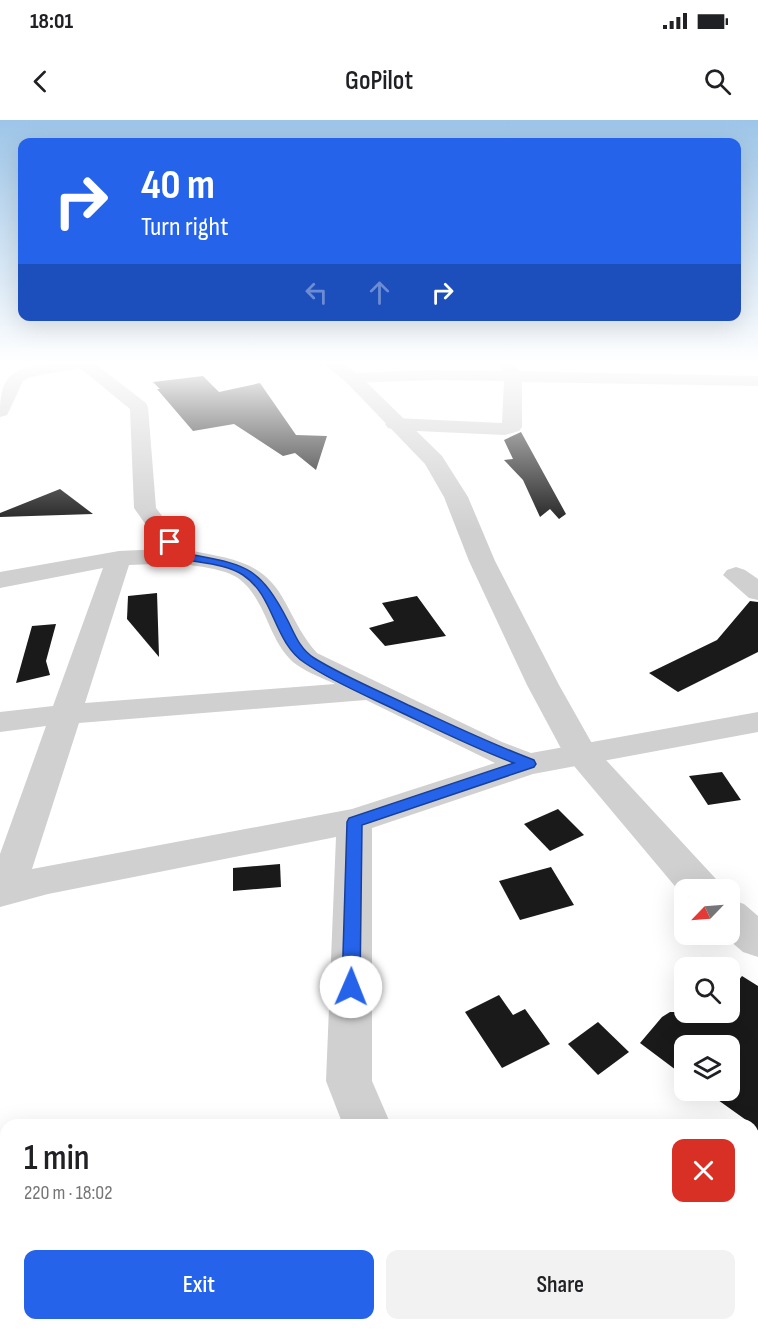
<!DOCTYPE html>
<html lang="en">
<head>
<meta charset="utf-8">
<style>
  :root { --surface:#fff; --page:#f2f2f2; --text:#202124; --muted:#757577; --accent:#2563eb }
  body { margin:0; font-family:"Sofia Sans Condensed",sans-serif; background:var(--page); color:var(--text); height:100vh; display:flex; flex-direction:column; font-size:22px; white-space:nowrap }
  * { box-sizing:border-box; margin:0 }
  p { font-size:20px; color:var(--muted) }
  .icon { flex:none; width:33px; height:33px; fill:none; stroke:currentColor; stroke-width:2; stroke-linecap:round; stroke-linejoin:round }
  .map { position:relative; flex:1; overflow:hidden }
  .sheet { position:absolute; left:0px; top:999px; width:759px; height:212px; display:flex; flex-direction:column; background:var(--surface); border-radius:18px 18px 0 0; box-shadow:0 6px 24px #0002 }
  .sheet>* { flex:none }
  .hud { position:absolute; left:18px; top:18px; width:723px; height:183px; border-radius:12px; box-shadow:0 6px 24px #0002; background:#2563eb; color:#fff; overflow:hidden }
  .needle { width:39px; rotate:245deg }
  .controls { position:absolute; left:674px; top:759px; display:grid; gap:12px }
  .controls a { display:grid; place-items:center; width:66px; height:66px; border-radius:12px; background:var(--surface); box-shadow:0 6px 24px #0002; font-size:30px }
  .pin { position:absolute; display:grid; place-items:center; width:51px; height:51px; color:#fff; margin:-26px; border-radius:12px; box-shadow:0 3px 9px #0006 }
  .me { position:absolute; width:66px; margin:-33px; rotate:1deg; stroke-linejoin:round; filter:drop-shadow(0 0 4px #0008) }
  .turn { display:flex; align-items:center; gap:21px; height:126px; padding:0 24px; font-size:27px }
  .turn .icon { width:78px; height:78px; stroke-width:2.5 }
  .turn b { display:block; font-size:42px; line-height:51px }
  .lanes { display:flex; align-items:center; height:57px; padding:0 24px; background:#0003; justify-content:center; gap:30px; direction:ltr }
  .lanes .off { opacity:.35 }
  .round { display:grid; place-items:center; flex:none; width:63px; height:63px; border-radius:12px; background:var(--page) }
  .summary { display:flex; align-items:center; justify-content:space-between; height:102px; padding:0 24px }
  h1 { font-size:36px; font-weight:600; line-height:45px }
  .action { display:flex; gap:12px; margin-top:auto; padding:12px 24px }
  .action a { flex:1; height:69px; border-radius:12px; background:var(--accent); color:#fff; font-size:24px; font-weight:600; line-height:69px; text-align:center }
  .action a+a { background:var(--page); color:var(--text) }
  .status { display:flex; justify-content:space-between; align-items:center; height:42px; padding:0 30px; background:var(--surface); direction:ltr }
  .status svg { height:16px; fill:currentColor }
  header { display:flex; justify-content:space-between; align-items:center; height:78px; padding:0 24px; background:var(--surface); font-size:27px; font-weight:600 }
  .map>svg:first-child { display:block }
  .building { fill:#1a1a1a }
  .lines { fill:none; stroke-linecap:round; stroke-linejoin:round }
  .minor { fill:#d0d0d0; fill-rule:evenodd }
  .tertiary { fill:#d0d0d0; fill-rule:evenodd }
  .route { fill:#2563eb; stroke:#184099; stroke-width:1.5 }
</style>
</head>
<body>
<div class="status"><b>18:01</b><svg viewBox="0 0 49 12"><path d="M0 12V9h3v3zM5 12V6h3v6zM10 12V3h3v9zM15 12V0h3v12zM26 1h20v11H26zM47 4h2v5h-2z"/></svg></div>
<header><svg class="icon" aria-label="back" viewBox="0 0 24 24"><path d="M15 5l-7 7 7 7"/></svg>GoPilot<svg class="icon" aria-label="search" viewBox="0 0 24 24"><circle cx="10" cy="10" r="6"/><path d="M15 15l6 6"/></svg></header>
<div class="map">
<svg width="758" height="1210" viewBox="0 0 758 1210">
  <rect width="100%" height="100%" fill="#fff"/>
  <g class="building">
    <polygon points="203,256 219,272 260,263 296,315 327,316 316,350 295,333 283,336 234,304 193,311 157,269 160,269 153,262"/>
    <polygon points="521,312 566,394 559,399 550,389 540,397 523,360 504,340 513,339 504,320"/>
    <polygon points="60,369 93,394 0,397 0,393"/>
    <polygon points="157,473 159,537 127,499 128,476"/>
    <polygon points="417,476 446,516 385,526 369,508 394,501 382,483"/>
    <polygon points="750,481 758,482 758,532 678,572 649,553 717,520"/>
    <polygon points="56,504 46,541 50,555 16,563 32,506"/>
    <polygon points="722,652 741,680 708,685 689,656"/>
    <polygon points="558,689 584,715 550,731 524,704"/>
    <polygon points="280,744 281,767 233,771 233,748"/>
    <polygon points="551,747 574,785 520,800 499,761"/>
    <polygon points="742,856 758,866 758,1011 753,1005 704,970 729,970 729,926 684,926 684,956 640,923 662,897 670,892 729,892 729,872"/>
    <polygon points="499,875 513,895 525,889 550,924 502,948 465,892"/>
    <polygon points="598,902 629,932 598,955 568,924"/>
  </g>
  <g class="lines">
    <g class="minor">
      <path d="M57,242H93L146,283L148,287L156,388L188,430C231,439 263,440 285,482C295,500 303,518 317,533L502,622L531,633L758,592V612L533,654L372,708V961L391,1005H343L326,961L336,717L48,774L0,787V734L46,606L0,612V592L53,586L103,448L0,468V452L119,431L163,429L134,388L130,289L80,248L31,257L23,261L9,291L7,295L0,297C0,248 14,250 57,242ZM180,443C198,447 223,448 238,458C268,480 268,524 297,545C308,553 323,558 335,564L85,583L129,445ZM366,580L495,643L352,689L32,749L79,603Z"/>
      <polygon points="498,242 514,242 519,251 758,256 758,266 522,262 522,307 519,311 505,315 395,310 388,308 385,304 388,300 395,298 502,303 504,261 433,260 352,263 346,262 343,258 346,254 352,253 433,250 502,251"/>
      <polygon points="736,447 745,450 758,459 758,480 749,478 723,455 727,450"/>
      <polygon points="424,1204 480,1204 482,1210 426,1210"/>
    </g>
    <g class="tertiary">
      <polygon points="322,242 342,242 358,254 442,336 468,377 495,441 559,565 594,627 716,759 722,770 684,770 684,777 564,634 527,565 469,441 444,377 425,344 346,262"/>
      <polygon points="729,779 744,784 758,796 758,837 743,832 722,814 729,814"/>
    </g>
  </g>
  <linearGradient id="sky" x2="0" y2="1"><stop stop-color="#9dc5e8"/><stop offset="0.59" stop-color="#fff"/><stop offset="1" stop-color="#fff" stop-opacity="0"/></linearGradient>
  <rect width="758" height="411" fill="url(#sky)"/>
  <path class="route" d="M170,419L174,420L184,433C244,445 258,443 288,501C295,515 300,529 314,538C343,556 377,570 408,585C450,604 491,624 534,640L536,644L534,647L362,705L360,867L357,872L351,875L344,872L342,867L347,702L349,698L514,643C474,628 436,609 398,591C367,576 333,562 305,543C273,522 275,476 243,455C225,443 197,443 177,438L165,422Z"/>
</svg>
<div class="controls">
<a><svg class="needle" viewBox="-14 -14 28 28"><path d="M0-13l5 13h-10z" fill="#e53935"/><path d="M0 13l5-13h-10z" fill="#757577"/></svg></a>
<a><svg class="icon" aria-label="search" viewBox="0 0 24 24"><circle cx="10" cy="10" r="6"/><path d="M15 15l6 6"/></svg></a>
<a><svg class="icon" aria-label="layers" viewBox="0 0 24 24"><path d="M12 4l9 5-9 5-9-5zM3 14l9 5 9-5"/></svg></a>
</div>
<div class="pin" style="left:170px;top:422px;background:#d93025"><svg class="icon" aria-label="arrive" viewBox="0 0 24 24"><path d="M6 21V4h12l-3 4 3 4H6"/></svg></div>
<svg class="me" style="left:351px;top:867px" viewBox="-20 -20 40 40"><circle r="19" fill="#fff"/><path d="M0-13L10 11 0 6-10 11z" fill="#2563eb"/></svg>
<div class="hud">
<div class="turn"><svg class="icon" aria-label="right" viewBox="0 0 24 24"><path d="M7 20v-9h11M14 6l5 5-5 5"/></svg><div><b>40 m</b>Turn right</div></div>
<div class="lanes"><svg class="icon off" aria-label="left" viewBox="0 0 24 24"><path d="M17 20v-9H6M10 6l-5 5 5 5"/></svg><svg class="icon off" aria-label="ahead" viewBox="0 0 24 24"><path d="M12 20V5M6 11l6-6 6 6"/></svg><svg class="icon" aria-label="right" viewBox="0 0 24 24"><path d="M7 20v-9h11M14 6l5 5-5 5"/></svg></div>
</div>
<section class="sheet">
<div class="summary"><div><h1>1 min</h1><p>220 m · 18:02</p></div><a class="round" style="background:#d93025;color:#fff"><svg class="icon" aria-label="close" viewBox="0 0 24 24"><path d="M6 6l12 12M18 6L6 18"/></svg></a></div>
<div class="action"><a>Exit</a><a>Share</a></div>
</section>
</div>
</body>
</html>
